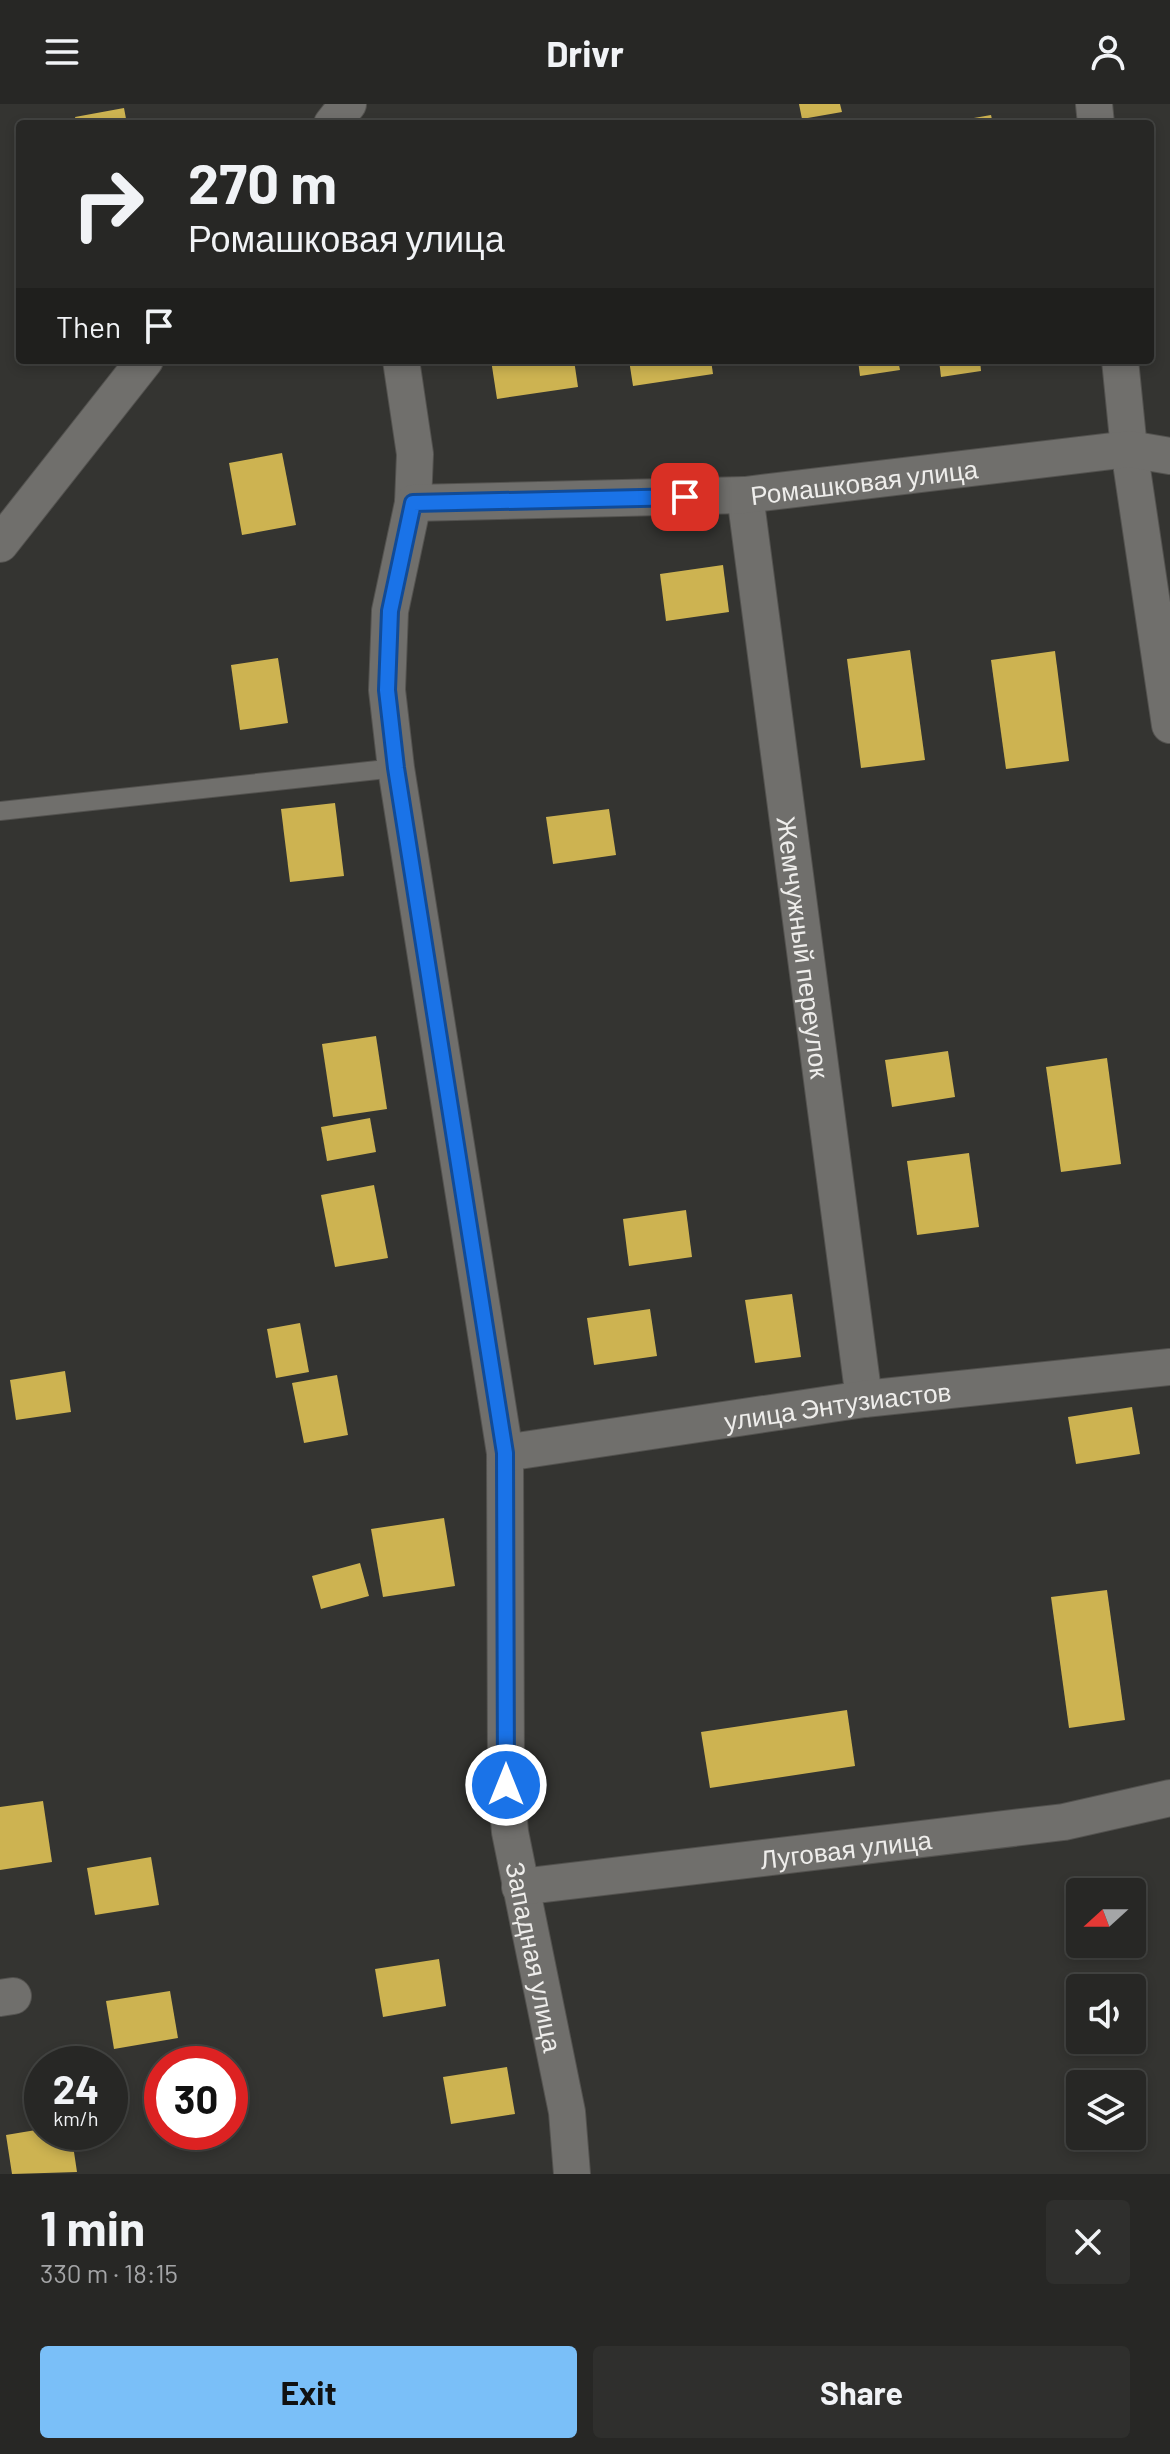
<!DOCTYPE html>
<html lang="en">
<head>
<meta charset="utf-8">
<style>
  :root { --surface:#272725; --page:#2f2f2d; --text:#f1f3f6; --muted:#a4a5a7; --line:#434442; --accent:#7abff8 }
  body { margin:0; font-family:Barlow,sans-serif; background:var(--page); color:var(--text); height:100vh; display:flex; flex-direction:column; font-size:30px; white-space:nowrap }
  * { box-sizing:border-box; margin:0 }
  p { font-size:26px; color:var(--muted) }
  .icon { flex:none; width:44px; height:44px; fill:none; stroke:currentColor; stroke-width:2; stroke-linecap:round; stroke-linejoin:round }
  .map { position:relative; height:2070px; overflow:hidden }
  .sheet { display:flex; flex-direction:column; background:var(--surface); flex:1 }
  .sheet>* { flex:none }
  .top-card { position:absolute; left:16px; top:16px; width:1138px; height:244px; border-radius:8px; box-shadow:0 4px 12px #0003,0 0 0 2px var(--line); background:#272725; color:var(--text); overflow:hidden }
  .needle { width:52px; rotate:249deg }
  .fabs { position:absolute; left:1066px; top:1774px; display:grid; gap:16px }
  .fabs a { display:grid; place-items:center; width:80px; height:80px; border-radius:8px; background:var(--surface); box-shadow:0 4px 12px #0003,0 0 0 2px var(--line); font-size:40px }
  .speed { position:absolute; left:24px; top:1942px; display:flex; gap:16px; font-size:40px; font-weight:700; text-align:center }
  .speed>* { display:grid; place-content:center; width:104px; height:104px; border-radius:50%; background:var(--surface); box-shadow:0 4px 12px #0003,0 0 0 2px var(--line); line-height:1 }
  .speed small { font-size:20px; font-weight:400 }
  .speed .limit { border:12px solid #d22; background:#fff; color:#111 }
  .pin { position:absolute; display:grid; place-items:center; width:68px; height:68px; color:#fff; margin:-34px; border-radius:16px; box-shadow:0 4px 12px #0006 }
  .me { position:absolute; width:88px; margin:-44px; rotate:0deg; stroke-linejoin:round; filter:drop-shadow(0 0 6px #0008) }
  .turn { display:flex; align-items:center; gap:28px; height:168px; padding:0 40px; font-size:36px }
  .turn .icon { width:104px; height:104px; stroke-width:2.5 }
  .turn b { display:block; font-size:56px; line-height:68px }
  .then { display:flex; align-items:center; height:76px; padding:0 40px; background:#0003; gap:16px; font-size:30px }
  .round { display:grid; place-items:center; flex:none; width:84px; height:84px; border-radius:8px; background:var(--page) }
  .head { display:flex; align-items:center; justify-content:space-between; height:136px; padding:0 40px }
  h1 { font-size:48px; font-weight:700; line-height:60px }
  .button { display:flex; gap:16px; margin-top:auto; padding:16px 40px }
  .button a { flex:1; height:92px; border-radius:8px; background:var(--accent); color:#111; font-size:32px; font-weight:700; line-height:92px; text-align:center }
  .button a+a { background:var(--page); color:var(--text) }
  header { display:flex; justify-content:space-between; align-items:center; height:104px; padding:0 40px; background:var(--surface); font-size:36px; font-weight:700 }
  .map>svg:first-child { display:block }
  .building { fill:#cdb351 }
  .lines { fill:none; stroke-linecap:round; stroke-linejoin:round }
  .service-casing { stroke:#53524f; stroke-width:20 }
  .minor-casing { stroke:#53524f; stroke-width:38 }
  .service { stroke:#706f6c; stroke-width:18 }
  .minor { stroke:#706f6c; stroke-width:36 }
  .route-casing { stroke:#114b97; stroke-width:20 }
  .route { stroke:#1a73e8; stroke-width:14 }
  .labels { text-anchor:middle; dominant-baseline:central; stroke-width:8; stroke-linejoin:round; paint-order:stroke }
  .street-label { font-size:26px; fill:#eeedeb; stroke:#343431 }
</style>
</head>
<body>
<header><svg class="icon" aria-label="menu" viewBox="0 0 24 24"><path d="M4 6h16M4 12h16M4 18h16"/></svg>Drivr<svg class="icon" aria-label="person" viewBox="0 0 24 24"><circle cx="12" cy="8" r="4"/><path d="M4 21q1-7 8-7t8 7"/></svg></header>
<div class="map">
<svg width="1170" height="2070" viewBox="0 0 1170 2070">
  <rect width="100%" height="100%" fill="#343431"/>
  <g class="building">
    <polygon points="799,0 840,0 842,8 802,15"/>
    <polygon points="124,4 127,20 77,20 75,13"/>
    <polygon points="991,11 993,20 951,20 951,18"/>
    <polygon points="491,256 574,256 578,283 497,295"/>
    <polygon points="629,256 711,256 713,270 633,282"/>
    <polygon points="858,256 898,256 900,266 860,272"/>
    <polygon points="939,256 980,256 981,267 941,273"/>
    <polygon points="282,349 296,421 242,431 229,359"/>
    <polygon points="723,461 729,508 666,517 660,470"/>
    <polygon points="910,546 925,656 861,664 847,555"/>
    <polygon points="1055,547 1069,657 1006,665 991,556"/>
    <polygon points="278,554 288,619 240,626 231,561"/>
    <polygon points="335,699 344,772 290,778 281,705"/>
    <polygon points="609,705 616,751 553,760 546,713"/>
    <polygon points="376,932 387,1005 333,1013 322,940"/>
    <polygon points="948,947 955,993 892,1003 885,956"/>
    <polygon points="1107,954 1121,1060 1061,1068 1046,963"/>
    <polygon points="370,1014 376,1048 327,1057 321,1023"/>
    <polygon points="969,1049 979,1123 917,1131 907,1057"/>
    <polygon points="374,1081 388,1154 335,1163 321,1091"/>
    <polygon points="686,1106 692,1153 629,1162 623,1115"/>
    <polygon points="792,1190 801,1253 755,1259 745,1196"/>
    <polygon points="650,1205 657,1252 594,1261 587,1214"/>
    <polygon points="300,1219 309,1268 276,1274 267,1225"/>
    <polygon points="65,1267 71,1308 16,1316 10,1276"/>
    <polygon points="337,1271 348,1331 304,1339 292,1279"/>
    <polygon points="1132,1303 1140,1350 1076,1360 1068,1313"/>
    <polygon points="444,1414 455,1482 383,1493 371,1425"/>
    <polygon points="360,1459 369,1492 321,1505 312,1472"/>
    <polygon points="1107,1486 1125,1616 1069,1624 1051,1493"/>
    <polygon points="847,1606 855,1662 710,1684 701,1628"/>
    <polygon points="43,1697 52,1758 0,1766 0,1703"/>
    <polygon points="151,1753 159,1801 95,1811 87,1764"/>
    <polygon points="439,1855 446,1902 383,1913 375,1865"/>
    <polygon points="170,1887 178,1934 114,1945 106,1897"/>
    <polygon points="507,1963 515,2010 451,2020 443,1973"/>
    <polygon points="42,2025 42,2028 71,2028 77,2068 12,2070 6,2031"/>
  </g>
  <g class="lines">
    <g class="service-casing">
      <polyline id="service" points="0,707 396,664"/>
    </g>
    <g class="minor-casing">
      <g id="minor">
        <polyline points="1094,0 1096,20"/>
        <polyline points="332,20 348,0"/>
        <path id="s1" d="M401,256L415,350L413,399L390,507L387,586L396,664L505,1349L506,1681L510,1728L567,2008L572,2070"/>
        <polyline points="1120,256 1129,345 1170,621"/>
        <path id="s2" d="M745,391L864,1295"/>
        <path id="s3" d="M413,399L745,391L1129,345L1170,352"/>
        <polyline points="0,440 145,256"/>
        <path id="s4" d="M505,1349L864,1295L1170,1263"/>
        <path id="s5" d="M520,1783L1064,1718L1170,1694"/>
        <polyline points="0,1894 13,1892"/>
      </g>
    </g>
    <use href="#service" class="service"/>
    <use href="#minor" class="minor"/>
  </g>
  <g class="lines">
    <g class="route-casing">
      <polyline id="route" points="506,1681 505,1349 396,664 387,586 390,507 413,399 685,393"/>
    </g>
    <use href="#route" class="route"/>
  </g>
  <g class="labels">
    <g class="street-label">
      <text stroke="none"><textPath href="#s3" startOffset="452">Ромашковая улица</textPath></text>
      <text stroke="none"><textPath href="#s2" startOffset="456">Жемчужный переулок</textPath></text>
      <text stroke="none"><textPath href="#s4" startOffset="336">улица Энтузиастов</textPath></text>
      <text stroke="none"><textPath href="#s5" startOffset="328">Луговая улица</textPath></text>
      <text stroke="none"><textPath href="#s1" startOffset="1612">Западная улица</textPath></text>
    </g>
  </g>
</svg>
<div class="fabs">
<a><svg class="needle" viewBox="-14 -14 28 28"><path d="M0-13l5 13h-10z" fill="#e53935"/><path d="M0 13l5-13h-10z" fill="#a4a5a7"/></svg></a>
<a><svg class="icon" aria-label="sound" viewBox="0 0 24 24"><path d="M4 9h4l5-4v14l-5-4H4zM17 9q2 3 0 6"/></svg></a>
<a><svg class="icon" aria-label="layers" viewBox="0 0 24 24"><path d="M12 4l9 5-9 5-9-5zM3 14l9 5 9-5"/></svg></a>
</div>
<div class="speed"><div>24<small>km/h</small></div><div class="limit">30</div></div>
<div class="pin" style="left:685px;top:393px;background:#d93025"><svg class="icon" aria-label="arrive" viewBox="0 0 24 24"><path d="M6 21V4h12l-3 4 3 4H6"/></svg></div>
<svg class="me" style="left:506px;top:1681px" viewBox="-20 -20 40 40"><circle r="17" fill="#1a73e8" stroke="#fff" stroke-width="3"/><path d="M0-11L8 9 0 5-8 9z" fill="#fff"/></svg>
<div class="top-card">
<div class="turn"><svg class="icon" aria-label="right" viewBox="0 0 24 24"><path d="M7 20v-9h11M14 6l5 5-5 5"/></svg><div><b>270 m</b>Ромашковая улица</div></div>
<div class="then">Then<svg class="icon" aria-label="arrive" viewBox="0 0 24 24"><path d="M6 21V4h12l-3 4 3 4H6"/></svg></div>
</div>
</div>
<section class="sheet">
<div class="head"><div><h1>1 min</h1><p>330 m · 18:15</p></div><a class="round"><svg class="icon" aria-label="close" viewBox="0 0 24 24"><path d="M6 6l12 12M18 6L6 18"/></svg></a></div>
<div class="button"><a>Exit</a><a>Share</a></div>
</section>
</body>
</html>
